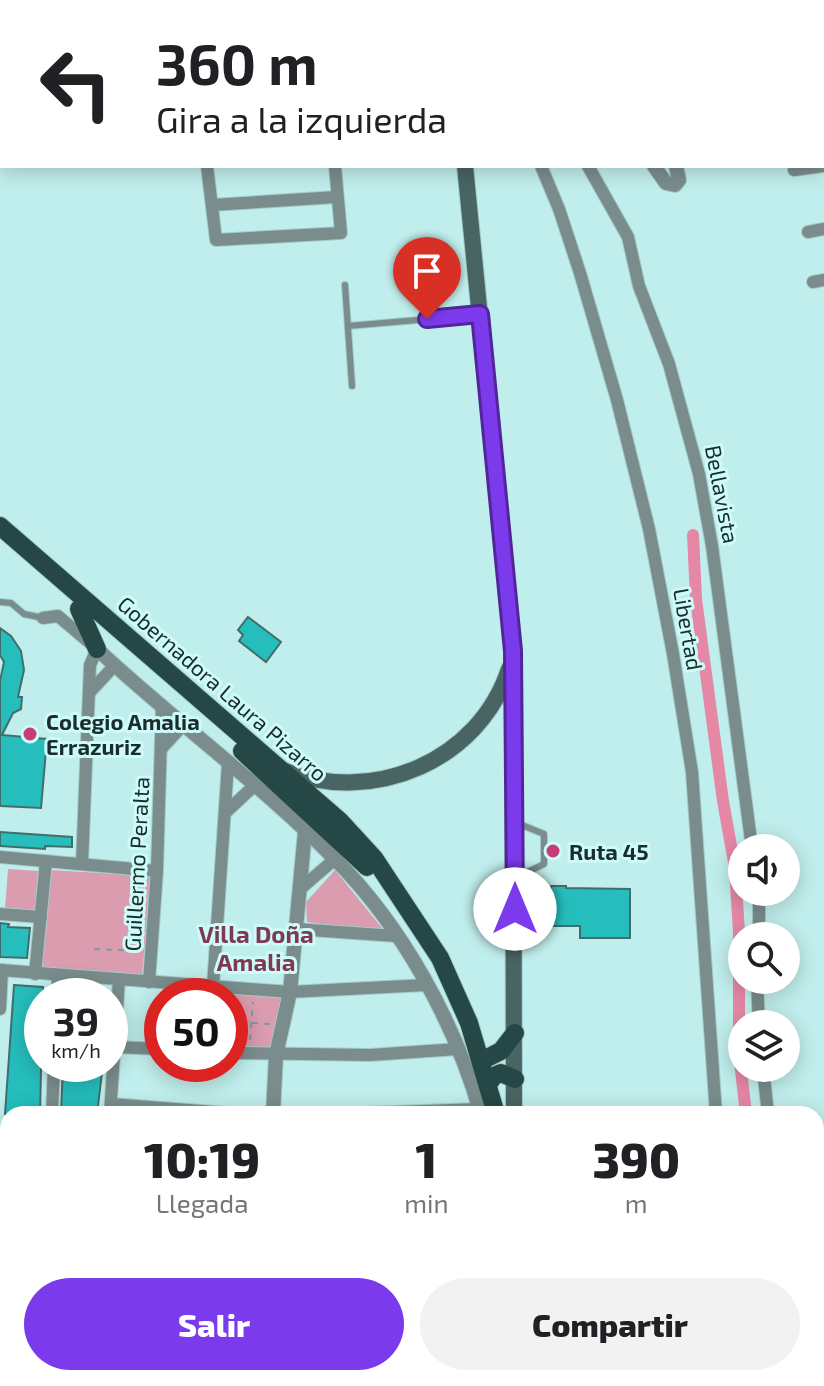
<!DOCTYPE html>
<html lang="es">
<head>
<meta charset="utf-8">
<style>
  :root { --surface:#fff; --page:#f2f2f2; --text:#202124; --muted:#757577; --accent:#7c3aed }
  body { margin:0; font-family:"Exo 2",sans-serif; background:var(--page); color:var(--text); height:100vh; display:flex; flex-direction:column; font-size:30px; white-space:nowrap }
  * { box-sizing:border-box; margin:0 }
  p { font-size:26px; color:var(--muted) }
  .icon { flex:none; width:44px; height:44px; fill:none; stroke:currentColor; stroke-width:2; stroke-linecap:round; stroke-linejoin:round }
  .map { position:relative; flex:1; overflow:hidden }
  .drawer { position:absolute; left:0px; top:1106px; width:824px; height:280px; display:flex; flex-direction:column; background:var(--surface); border-radius:24px 24px 0 0; box-shadow:0 4px 20px #0003 }
  .drawer>* { flex:none }
  .guide { position:absolute; left:0px; top:0px; width:824px; height:168px; box-shadow:0 4px 20px #0003; background:#fff; color:var(--text); overflow:hidden }
  .buttons { position:absolute; left:728px; top:834px; display:grid; gap:16px }
  .buttons a { display:grid; place-items:center; width:72px; height:72px; border-radius:50%; background:var(--surface); box-shadow:0 4px 20px #0003; font-size:40px }
  .speed { position:absolute; left:24px; top:978px; display:flex; gap:16px; font-size:40px; font-weight:700; text-align:center }
  .speed>* { display:grid; place-content:center; width:104px; height:104px; border-radius:50%; background:var(--surface); box-shadow:0 4px 20px #0003; line-height:1 }
  .speed small { font-size:20px; font-weight:400 }
  .speed .limit { border:12px solid #d22; background:#fff; color:#111 }
  .pin { position:absolute; display:grid; place-items:center; width:68px; height:68px; color:#fff; margin:-82px -34px; border-radius:50% 50% 50% 0; rotate:-45deg; box-shadow:0 0 8px #0007 }
  .pin .icon { rotate:45deg }
  .me { position:absolute; width:88px; margin:-44px; rotate:0deg; stroke-linejoin:round; filter:drop-shadow(0 0 6px #0008) }
  .turn { display:flex; align-items:center; gap:28px; height:168px; padding:0 24px; font-size:36px }
  .turn .icon { width:104px; height:104px; stroke-width:2.5 }
  .turn b { display:block; font-size:56px; line-height:68px }
  .eta { display:flex; justify-content:space-evenly; align-items:center; height:136px; text-align:center }
  .eta b { font-size:48px; font-weight:800; line-height:56px }
  .cta { display:flex; gap:16px; margin-top:auto; padding:16px 24px }
  .cta a { flex:1; height:92px; border-radius:48px; background:var(--accent); color:#fff; font-size:32px; font-weight:800; line-height:92px; text-align:center }
  .cta a+a { background:var(--page); color:var(--text) }
  .map>svg:first-child { display:block }
  .green { fill:#db9caf }
  .lines { fill:none; stroke-linecap:round; stroke-linejoin:round }
  .stream { stroke:#e588a6; stroke-width:3 }
  .canal { stroke:#e588a6; stroke-width:12 }
  .building { fill:#25bebd; stroke:#436d6c; stroke-width:2 }
  .service-casing { stroke:#a2cbc9; stroke-width:8 }
  .minor-casing { stroke:#a2cbc9; stroke-width:14 }
  .tertiary-casing { stroke:#a2cbc9; stroke-width:16 }
  .secondary-casing { stroke:#a2cbc9; stroke-width:18 }
  .primary-casing { stroke:#a2cbc9; stroke-width:20 }
  .path { stroke:#7b9d9b; stroke-width:2; stroke-dasharray:6 6; stroke-linecap:butt }
  .service { stroke:#7a8d8c; stroke-width:6 }
  .minor { stroke:#7a8d8c; stroke-width:12 }
  .tertiary { stroke:#7a8d8c; stroke-width:14 }
  .secondary { stroke:#486463; stroke-width:16 }
  .primary { stroke:#254746; stroke-width:18 }
  .route-casing { stroke:#51269a; stroke-width:20 }
  .route { stroke:#7c3aed; stroke-width:14 }
  .poi-dot { fill:#c73c74; stroke:#cdfbf9; stroke-width:3 }
  .labels { text-anchor:middle; dominant-baseline:central; stroke-width:6; stroke-linejoin:round; paint-order:stroke }
  .street-label { font-size:22px; fill:#1a2c2b; stroke:#cdfbf9 }
  .poi-label { font-size:22px; font-weight:bold; fill:#1a2c2b; stroke:#cdfbf9; text-anchor:start }
  .neighbourhood-label { font-size:24px; font-weight:bold; fill:#7f3952; stroke:#cdfbf9 }
</style>
</head>
<body>
<div class="map">
<svg width="824" height="1386" viewBox="0 0 824 1386">
  <rect width="100%" height="100%" fill="#c0eeec"/>
  <g class="green">
    <polygon points="8,869 38,871 35,911 5,909"/>
    <polygon points="50,870 151,876 142,976 42,969"/>
    <polygon points="335,870 386,933 307,922 306,902"/>
    <polygon points="207,991 284,996 272,1050 230,1048 230,996 207,996"/>
  </g>
  <g class="lines">
    <polyline class="stream" points="692,1386 693,1378"/>
    <g class="canal">
      <polyline points="693,535 696,599 723,801 735,868 739,933 739,1053 746,1114"/>
      <polyline points="758,1386 758,1378"/>
    </g>
  </g>
  <g class="building">
    <polygon points="248,617 281,642 266,662 239,641 243,635 238,630"/>
    <polygon points="0,628 11,636 21,651 24,670 18,697 22,697 21,709 13,713 2,735 47,739 41,808 0,806 0,681 4,662 0,655"/>
    <polygon points="0,832 72,837 72,847 45,846 45,849 0,846"/>
    <polygon points="551,886 566,886 566,888 630,889 630,938 580,938 580,926 551,926"/>
    <polygon points="0,923 9,924 8,927 30,928 27,958 0,957"/>
    <polygon points="14,985 43,987 40,1114 5,1114"/>
    <polygon points="63,1064 103,1064 97,1114 61,1114"/>
  </g>
  <g class="lines">
    <g class="service-casing">
      <g id="service">
        <polyline points="345,285 352,386"/>
        <polyline points="348,326 476,315"/>
        <polyline points="0,602 11,603 24,614 43,618"/>
        <polyline points="515,878 544,864 544,834 517,823"/>
      </g>
    </g>
    <g class="minor-casing">
      <g id="minor">
        <polyline points="474,0 475,2"/>
        <polyline points="822,14 824,14"/>
        <polyline points="822,62 824,62"/>
        <polyline points="822,117 824,116"/>
        <polyline points="207,166 216,240 341,233 335,166"/>
        <polyline points="541,166 559,209 580,273 617,400 649,529 673,654 692,772 716,1114"/>
        <polyline points="588,166 628,237 639,286 669,364 699,474 712,546 752,848"/>
        <polyline points="794,170 824,166"/>
        <polyline points="212,205 337,197"/>
        <polyline points="808,232 824,229"/>
        <polyline points="813,282 824,280"/>
        <polyline points="43,618 58,616 97,649 90,665 82,864"/>
        <polyline points="90,692 115,665"/>
        <polyline points="162,748 184,724"/>
        <polyline points="225,813 254,786"/>
        <polyline points="0,857 157,871"/>
        <polyline points="299,890 335,859"/>
        <polyline points="759,892 759,936"/>
        <polyline points="0,914 41,917"/>
        <polyline points="296,929 396,936"/>
        <polyline points="0,970 290,992 426,985"/>
        <polyline points="35,974 46,861"/>
        <polyline points="757,980 759,1024"/>
        <polyline points="149,982 157,871 162,705"/>
        <polyline points="213,986 228,763"/>
        <polyline points="57,996 58,976"/>
        <polyline points="0,1009 2,970"/>
        <polyline points="115,1047 162,1049"/>
        <polyline points="230,1053 370,1055 458,1049"/>
        <polyline points="763,1068 768,1114"/>
        <polyline points="111,1104 239,1114"/>
        <polyline points="52,1114 54,1064"/>
        <polyline points="110,1114 119,980"/>
        <polyline points="339,1114 480,1109"/>
        <polyline points="28,1386 28,1378"/>
        <polyline points="150,1386 151,1378"/>
        <polyline points="204,1386 205,1378"/>
        <polyline points="724,1386 725,1378"/>
        <polyline points="782,1386 783,1378"/>
      </g>
    </g>
    <g class="tertiary-casing">
      <g id="tertiary">
        <polyline points="507,0 507,2"/>
        <polyline points="538,0 539,2"/>
        <polyline points="567,0 568,2"/>
        <polyline points="667,2 667,0"/>
        <polyline points="654,166 666,183 675,185 679,180 676,166"/>
        <path d="M97,649C174,721 260,783 334,858C402,926 455,1022 481,1114"/>
        <polyline points="273,1114 276,1055 290,992 305,831"/>
        <polyline points="0,1241 8,1241"/>
        <polyline points="264,1386 265,1378"/>
      </g>
    </g>
    <g class="secondary-casing">
      <g id="secondary">
        <polyline points="448,0 448,2"/>
        <polyline points="465,166 513,651 514,1114"/>
        <path d="M285,771C374,805 479,761 509,669"/>
      </g>
    </g>
    <g class="primary-casing">
      <g id="primary">
        <polyline points="0,526 340,821 374,858 440,958 469,1023 496,1114"/>
        <polyline points="79,609 97,649"/>
        <polyline points="242,751 367,867"/>
        <polyline points="481,1061 501,1051 515,1033"/>
        <polyline points="488,1084 494,1076 501,1073 515,1079"/>
        <polyline points="507,1386 507,1378"/>
      </g>
    </g>
    <g class="path">
      <polyline points="94,949 138,951"/>
      <polyline points="252,1023 270,1024"/>
      <polyline points="250,1040 253,1002"/>
      <polyline points="127,1386 127,1378"/>
    </g>
    <use href="#service" class="service"/>
    <use href="#minor" class="minor"/>
    <use href="#tertiary" class="tertiary"/>
    <use href="#secondary" class="secondary"/>
    <use href="#primary" class="primary"/>
  </g>
  <g class="lines">
    <g class="route-casing">
      <polyline id="route" points="427,319 480,314 513,651 515,909"/>
    </g>
    <use href="#route" class="route"/>
  </g>
  <g class="poi-dot">
    <circle cx="30" cy="734" r="8"/>
    <circle cx="553" cy="851" r="8"/>
  </g>
  <g class="labels">
    <g class="street-label">
      <text transform="translate(723 494) rotate(79)">Bellavista</text>
      <text transform="translate(689 629) rotate(80)">Libertad</text>
      <text transform="translate(223 688) rotate(41)">Gobernadora Laura Pizarro</text>
      <text transform="translate(136 864) rotate(-87)">Guillermo Peralta</text>
    </g>
    <g class="poi-label">
      <text x="46" y="721">Colegio Amalia<tspan x="46" dy="25">Errazuriz</tspan></text>
      <text x="569" y="851">Ruta 45</text>
    </g>
    <g class="neighbourhood-label">
      <text x="256" y="933">Villa Doña<tspan x="256" dy="28">Amalia</tspan></text>
    </g>
  </g>
</svg>
<div class="buttons">
<a><svg class="icon" aria-label="sound" viewBox="0 0 24 24"><path d="M4 9h4l5-4v14l-5-4H4zM17 9q2 3 0 6"/></svg></a>
<a><svg class="icon" aria-label="search" viewBox="0 0 24 24"><circle cx="10" cy="10" r="6"/><path d="M15 15l6 6"/></svg></a>
<a><svg class="icon" aria-label="layers" viewBox="0 0 24 24"><path d="M12 4l9 5-9 5-9-5zM3 14l9 5 9-5"/></svg></a>
</div>
<div class="speed"><div>39<small>km/h</small></div><div class="limit">50</div></div>
<div class="pin" style="left:427px;top:319px;background:#d93025"><svg class="icon" aria-label="arrive" viewBox="0 0 24 24"><path d="M6 21V4h12l-3 4 3 4H6"/></svg></div>
<svg class="me" style="left:515px;top:909px" viewBox="-20 -20 40 40"><circle r="19" fill="#fff"/><path d="M0-13L10 11 0 6-10 11z" fill="#7c3aed"/></svg>
<div class="guide">
<div class="turn"><svg class="icon" aria-label="left" viewBox="0 0 24 24"><path d="M17 20v-9H6M10 6l-5 5 5 5"/></svg><div><b>360 m</b>Gira a la izquierda</div></div>
</div>
<section class="drawer">
<div class="eta">
<div><b>10:19</b><p>Llegada</p></div>
<div><b>1</b><p>min</p></div>
<div><b>390</b><p>m</p></div>
</div>
<div class="cta"><a>Salir</a><a>Compartir</a></div>
</section>
</div>
</body>
</html>
